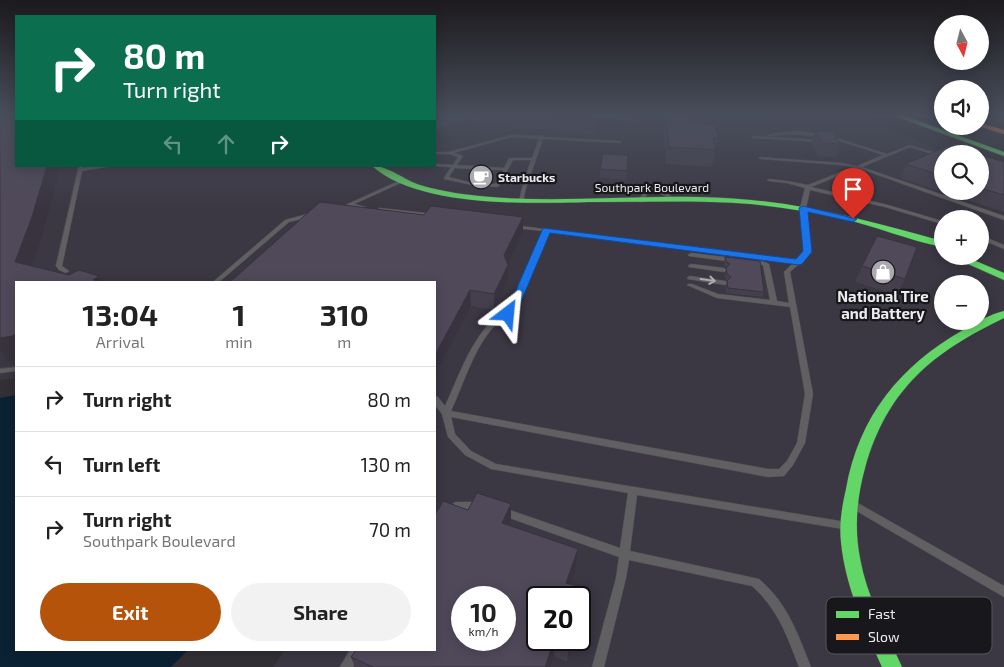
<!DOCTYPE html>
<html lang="en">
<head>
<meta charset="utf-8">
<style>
  :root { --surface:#fff; --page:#f2f2f2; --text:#222; --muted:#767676; --line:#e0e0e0; --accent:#b45309 }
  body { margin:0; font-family:"Exo 2",sans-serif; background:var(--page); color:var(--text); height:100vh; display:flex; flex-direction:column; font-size:19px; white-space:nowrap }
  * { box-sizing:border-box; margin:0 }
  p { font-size:16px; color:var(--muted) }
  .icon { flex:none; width:28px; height:28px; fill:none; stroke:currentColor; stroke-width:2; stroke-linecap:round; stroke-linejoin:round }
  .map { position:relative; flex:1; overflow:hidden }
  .panel { position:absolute; left:15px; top:281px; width:421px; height:370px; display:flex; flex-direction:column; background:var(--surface); border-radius:0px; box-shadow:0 2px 12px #0003 }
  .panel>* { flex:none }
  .banner { position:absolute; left:15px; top:15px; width:421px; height:152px; border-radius:0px; box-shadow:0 2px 12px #0003; background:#0b6e4f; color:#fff; overflow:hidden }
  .needle { width:32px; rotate:173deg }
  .buttons { position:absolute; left:934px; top:15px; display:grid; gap:10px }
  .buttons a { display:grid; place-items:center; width:55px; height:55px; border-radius:50%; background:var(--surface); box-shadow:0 2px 12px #0003; font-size:25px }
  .speed { position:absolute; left:451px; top:586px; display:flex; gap:10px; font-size:25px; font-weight:700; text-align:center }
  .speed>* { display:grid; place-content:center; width:65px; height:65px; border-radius:50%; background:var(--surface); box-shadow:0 2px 12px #0003; line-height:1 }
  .speed small { font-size:12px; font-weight:400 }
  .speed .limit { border:2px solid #111; border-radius:8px; background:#fff; color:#111 }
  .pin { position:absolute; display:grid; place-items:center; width:42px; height:42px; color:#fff; margin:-51px -21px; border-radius:50% 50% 50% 0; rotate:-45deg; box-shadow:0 0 5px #0007 }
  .pin .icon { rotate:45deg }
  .me { position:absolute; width:55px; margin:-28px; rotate:29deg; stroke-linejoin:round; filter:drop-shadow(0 0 4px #0008) }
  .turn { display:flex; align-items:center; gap:18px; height:105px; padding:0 25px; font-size:22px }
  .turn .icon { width:65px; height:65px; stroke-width:2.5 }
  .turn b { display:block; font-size:35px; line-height:42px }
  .lanes { display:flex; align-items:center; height:48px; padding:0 25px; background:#0003; justify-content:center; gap:25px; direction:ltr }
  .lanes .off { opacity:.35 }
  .eta { display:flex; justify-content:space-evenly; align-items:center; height:85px; text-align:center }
  .eta b { font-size:30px; font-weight:700; line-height:35px }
  .primary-button { display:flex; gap:10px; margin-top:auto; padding:10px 25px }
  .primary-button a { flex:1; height:58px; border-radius:30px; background:var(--accent); color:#fff; font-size:20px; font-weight:700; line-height:58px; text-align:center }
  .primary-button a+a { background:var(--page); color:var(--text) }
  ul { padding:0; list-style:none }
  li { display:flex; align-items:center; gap:15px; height:65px; padding:0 25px; border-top:1px solid var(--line) }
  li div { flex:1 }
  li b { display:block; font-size:19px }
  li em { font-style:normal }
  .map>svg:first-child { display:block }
  .built { fill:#3b3743; fill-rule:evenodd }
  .water { fill:#0b2234 }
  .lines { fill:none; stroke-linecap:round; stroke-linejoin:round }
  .lane-casing { stroke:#514f53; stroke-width:1 }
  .fast-casing { stroke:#514f53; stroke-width:1 }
  .slow-casing { stroke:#514f53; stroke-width:1 }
  .lane { fill:#605f62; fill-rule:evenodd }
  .fast { fill:#63d668; fill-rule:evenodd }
  .slow { fill:#ff974d; fill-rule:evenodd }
  .wall { fill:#453f4d; fill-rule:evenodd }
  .shaded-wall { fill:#38333f }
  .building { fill:#50495a; stroke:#38333f; fill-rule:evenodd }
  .oneway { stroke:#adacb0 }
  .route { fill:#1a73e8; stroke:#114b97 }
  .labels { text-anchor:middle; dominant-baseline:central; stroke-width:4.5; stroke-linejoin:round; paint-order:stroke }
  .far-poi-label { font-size:12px; font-weight:bold; fill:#ecebf0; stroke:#18171b; text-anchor:start }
  .far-street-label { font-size:12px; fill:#ecebf0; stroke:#18171b }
  .poi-label { font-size:15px; font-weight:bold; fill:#ecebf0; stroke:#18171b }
  .key { fill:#18171b; stroke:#58575b; stroke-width:1 }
  .key-label { font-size:14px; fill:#ecebf0 }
</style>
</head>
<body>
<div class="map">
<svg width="1004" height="667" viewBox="0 0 1004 667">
  <rect width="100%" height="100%" fill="#323035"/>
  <path class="built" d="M0,115L16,166H435V115H860L947,154H942V191H980L1004,171V667H273L285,650H435V282H16V378L0,380ZM942,219H980V256H942ZM942,284H980V321H942ZM462,598H505V640H462ZM538,598H580V640H538Z"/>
  <polygon class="water" points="16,395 16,650 188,650 171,667 0,667 0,398"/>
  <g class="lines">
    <g class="lane-casing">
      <g id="lane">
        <polygon points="488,115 496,115 465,123 463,122"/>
        <polygon points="569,115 620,117 641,122 639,123 620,119"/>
        <polygon points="761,115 781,115 779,116"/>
        <path d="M799,131L830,136L887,154L910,145L942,155V157L910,147L862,167L1004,216V220L858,168L811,187L888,205L942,221V224L885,207L810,190L806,208L811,252L801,261V263L799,264L790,272L813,394L805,443L793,465L784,476L768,477L451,417L455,434L471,451L496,464L846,522L848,525L846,528L843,529L637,495L630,551L759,579C788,604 797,632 811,667H799C787,636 778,609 752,586L629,560L626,578L604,667H592L616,578L619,557L501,515L499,512L501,509L504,508L620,548L628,493L491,469L465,455L448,437L442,414L435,405V396L438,397L445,406C457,380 467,350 486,327C494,318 504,313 512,304L544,231L514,228L512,227V225L796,260L805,252L800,208L805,188L787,183L769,181L767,180L769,179L787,181L808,185L853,167L841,165L761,159L759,158V157L841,163L857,166L883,155C845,142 810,130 769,136L767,135L784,132ZM549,232L793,263L784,272L789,303L777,301L769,264C764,261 753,259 748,262L751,264L763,265L770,300L718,294L692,284H688L687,285L717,298L790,307L805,394L797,443L787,461L779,469H768L451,411C463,385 472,354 490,331C498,321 510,315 518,304Z"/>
        <path d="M512,135L540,136L542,135L544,137L620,141L622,142L620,143L543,139L526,188L523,201L521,202L519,201L522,188L531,160H513L499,186L497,187L472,185L444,179V178L451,167L435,166V164L453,165L458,157L449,154H435V152H448ZM512,137L539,139L532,158H509L504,168L457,165L463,156L454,153ZM455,168L503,170L495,184L472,183L449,177Z"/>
        <polygon points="752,136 820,140 822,141 820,142 753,138 752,138"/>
        <polygon points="79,166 83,166 83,168 98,166 112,166 82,171 62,266 69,271 66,273 59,270 56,266"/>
        <polygon points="401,180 405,181 354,204 366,207 366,209 349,207 346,205"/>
        <polygon points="647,184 651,184 676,199 672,200 650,188 643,202 639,202 639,201"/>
        <polygon points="380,208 434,214 437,216 434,218 378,211 378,209"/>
        <polygon points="312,213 314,214 314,216 289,222 219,282 213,282 214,281 285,220"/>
        <polygon points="980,235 1004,245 1004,249 980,239"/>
        <polygon points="691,253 733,258 736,260 733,262 689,256 688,255"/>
        <polygon points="691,264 724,268 727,270 724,272 689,267 688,266"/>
        <polygon points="690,276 725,281 728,283 725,285 688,279 687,278"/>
        <polygon points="16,367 16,371 0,373 0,369"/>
        <polygon points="456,502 479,502 482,503 484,506 482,509 479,510 457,510 435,523 435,514"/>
        <polygon points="856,502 1004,586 1004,597 853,509 851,506 853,503"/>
        <polygon points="350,650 362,650 353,667 340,667"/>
      </g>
    </g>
    <g class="fast-casing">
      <g id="fast">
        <polygon points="892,115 902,115 1004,152 1004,156"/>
        <path d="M372,166C389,166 404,180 420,185C443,192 467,195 491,197C577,204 664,191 751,200C817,206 879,224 942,241V247C908,240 875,226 840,218C811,212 780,207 751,204C699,200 647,202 595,202C533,203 421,209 372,166Z"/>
        <polygon points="950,256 964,256 1004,273 1004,280"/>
        <path d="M1004,311V318C933,352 887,389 865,468C857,497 854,528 860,558C867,597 886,631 902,667H882C864,627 845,585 841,542C839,524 842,506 846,489C859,416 900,366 963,330C976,323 990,314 1004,311Z"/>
      </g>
    </g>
    <g class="slow-casing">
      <polygon id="slow" points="980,123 1004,130 1004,134 978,126 980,126"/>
    </g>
    <use href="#lane" class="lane"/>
    <use href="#fast" class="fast"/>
    <use href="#slow" class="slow"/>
  </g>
  <g class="wall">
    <polygon points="435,115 473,120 474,136 435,145"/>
    <polygon points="479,115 597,115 596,134 555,132 555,130 479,125"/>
    <polygon points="665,115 687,115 689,123 718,138 712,167 666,164 663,127"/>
    <polygon points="983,115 1004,115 1004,122"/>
    <polygon points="815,131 840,144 836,157 818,156 811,143"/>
    <polygon points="942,154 942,191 980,191 980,155 1004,162 1004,212 900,178 906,164"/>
    <polygon points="600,169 627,171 626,180 600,178"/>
    <polygon points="523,232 507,264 508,281 494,310 471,306 435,375 435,282"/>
    <polygon points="725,257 764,292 763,297 726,293 726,287 727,281 725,279 725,274 727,268 724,266 724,263"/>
    <polygon points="862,266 905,279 897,295 855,282"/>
    <path d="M477,493L511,504V526L578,549L575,572L571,584L583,588L586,593L582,616L580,623V598H538V640H574L567,662L554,656L550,667H355L351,657L356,650H435V515L443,501L468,510ZM462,598H505V640H462Z"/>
  </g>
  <g class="shaded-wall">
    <polygon points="473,120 474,136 437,145 436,129"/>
    <polygon points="47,166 60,166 42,236 26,282 15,262"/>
    <polygon points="523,217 523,232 504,271 504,255"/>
    <polygon points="508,265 508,281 494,310 494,294"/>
    <polygon points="99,276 102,282 93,280"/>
    <polygon points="470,290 471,306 435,375 435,355"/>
    <polygon points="16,334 16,360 8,362 0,350 0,338"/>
    <polygon points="511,504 511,528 502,523"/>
    <polygon points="578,549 575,572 566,598 566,583"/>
    <polygon points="586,593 582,616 580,623 580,611"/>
    <polygon points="554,640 555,640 554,656 550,667 545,667"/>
    <polygon points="570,640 574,640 567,662"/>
  </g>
  <g class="building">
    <polygon points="0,115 16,115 16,166 47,166 32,217 15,262 69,275 79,270 99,276 93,280 102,282 16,282 16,334 12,336 0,338"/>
    <polygon points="435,115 465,115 473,120 435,128"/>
    <polygon points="556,115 597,115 597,118 556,117"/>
    <polygon points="666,115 687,115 689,123 714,125 718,138 713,138 716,150 669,147"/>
    <polygon points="815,131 833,132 840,144 823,143"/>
    <polygon points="948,146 975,154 942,154 942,176 906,164"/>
    <polygon points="603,154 628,155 627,171 600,169"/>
    <polygon points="980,155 1004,162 1004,195 980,188"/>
    <polygon points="320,202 424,215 431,206 523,217 504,255 508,265 494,294 470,290 435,355 435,282 230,282"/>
    <polygon points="877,236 917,247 905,279 862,266"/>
    <polygon points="725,257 760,261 764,292 728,288 727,281 731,277 727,274 726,268 730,264 726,261"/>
    <path d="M477,493L511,504L502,523L578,549L566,583L583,588L586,593L580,611V598H538V640H554L545,667H373L351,657L356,650H435V515L443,501L468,510ZM462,598H505V640H462Z"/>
  </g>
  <defs><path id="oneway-shaft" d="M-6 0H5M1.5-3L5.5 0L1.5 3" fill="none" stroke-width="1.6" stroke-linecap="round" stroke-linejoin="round" transform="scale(1.25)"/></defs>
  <use class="oneway" href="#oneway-shaft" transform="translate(708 280) rotate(8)"/>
  <linearGradient id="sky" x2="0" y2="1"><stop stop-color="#1c1a1d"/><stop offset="0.55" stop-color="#494e5c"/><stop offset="1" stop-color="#494e5c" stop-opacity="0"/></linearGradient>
  <rect width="1004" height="209" fill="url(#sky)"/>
  <polygon class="route" points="803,206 857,219 853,222 808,212 812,252 802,264 799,265 550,233 520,304 512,317 508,318 502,314 510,304 543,228 796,259 803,251 799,208"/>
  <defs>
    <g id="cafe-disc" transform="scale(1.25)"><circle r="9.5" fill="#abaaaf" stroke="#18171b"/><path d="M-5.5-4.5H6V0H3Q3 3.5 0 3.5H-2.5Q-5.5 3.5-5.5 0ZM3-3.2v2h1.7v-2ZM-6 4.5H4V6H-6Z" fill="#fff"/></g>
    <g id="shop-disc" transform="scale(1.25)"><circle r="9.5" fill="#abaaaf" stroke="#18171b"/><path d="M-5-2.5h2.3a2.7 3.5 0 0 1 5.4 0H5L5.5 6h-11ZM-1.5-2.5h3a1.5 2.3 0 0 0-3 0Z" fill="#fff"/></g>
  </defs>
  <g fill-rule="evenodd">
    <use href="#cafe-disc" x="481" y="177"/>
    <use href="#shop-disc" x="883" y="272"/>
  </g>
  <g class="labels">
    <g class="far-poi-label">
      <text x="498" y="177">Starbucks</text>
    </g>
    <g class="far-street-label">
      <text x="652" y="187">Southpark Boulevard</text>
    </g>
    <g class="poi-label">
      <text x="883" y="296">National Tire<tspan x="883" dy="17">and Battery</tspan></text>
    </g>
  </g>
  <rect x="826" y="597" width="166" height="57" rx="8" class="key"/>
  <rect x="836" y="611" width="23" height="7" fill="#63d668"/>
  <rect x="836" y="634" width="23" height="6" fill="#ff974d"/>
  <g class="key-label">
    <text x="868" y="619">Fast</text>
    <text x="868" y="642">Slow</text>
  </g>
</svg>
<div class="buttons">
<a><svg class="needle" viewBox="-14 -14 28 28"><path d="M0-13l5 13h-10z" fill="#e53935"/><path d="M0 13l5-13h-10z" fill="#767676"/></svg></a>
<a><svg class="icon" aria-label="sound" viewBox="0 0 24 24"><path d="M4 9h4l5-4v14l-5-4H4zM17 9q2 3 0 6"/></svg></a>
<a><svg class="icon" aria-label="search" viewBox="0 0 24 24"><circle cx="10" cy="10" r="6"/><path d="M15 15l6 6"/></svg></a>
<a>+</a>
<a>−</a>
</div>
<div class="speed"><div>10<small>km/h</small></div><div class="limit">20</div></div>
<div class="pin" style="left:853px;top:219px;background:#d93025"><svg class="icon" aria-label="arrive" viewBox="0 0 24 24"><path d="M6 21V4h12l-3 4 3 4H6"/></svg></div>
<svg class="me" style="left:508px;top:314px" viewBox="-20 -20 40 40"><path d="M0-17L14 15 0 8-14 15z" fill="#1a73e8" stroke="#fff" stroke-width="4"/></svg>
<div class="banner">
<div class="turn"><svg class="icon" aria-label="right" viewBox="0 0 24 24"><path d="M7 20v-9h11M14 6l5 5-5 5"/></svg><div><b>80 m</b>Turn right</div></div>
<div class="lanes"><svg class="icon off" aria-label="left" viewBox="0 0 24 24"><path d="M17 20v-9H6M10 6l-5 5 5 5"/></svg><svg class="icon off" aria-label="ahead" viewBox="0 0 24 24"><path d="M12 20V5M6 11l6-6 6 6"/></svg><svg class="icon" aria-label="right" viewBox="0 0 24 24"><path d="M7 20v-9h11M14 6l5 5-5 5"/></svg></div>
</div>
<section class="panel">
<div class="eta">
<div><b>13:04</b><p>Arrival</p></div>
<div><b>1</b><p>min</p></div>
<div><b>310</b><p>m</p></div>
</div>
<ul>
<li><svg class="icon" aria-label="right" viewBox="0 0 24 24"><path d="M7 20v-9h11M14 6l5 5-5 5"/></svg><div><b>Turn right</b></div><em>80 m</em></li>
<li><svg class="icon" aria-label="left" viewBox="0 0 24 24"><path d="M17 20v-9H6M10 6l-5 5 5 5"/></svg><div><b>Turn left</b></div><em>130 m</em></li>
<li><svg class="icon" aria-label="right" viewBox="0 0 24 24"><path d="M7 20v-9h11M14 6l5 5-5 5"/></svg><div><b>Turn right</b><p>Southpark Boulevard</p></div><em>70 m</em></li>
</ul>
<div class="primary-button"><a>Exit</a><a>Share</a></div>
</section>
</div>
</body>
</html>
